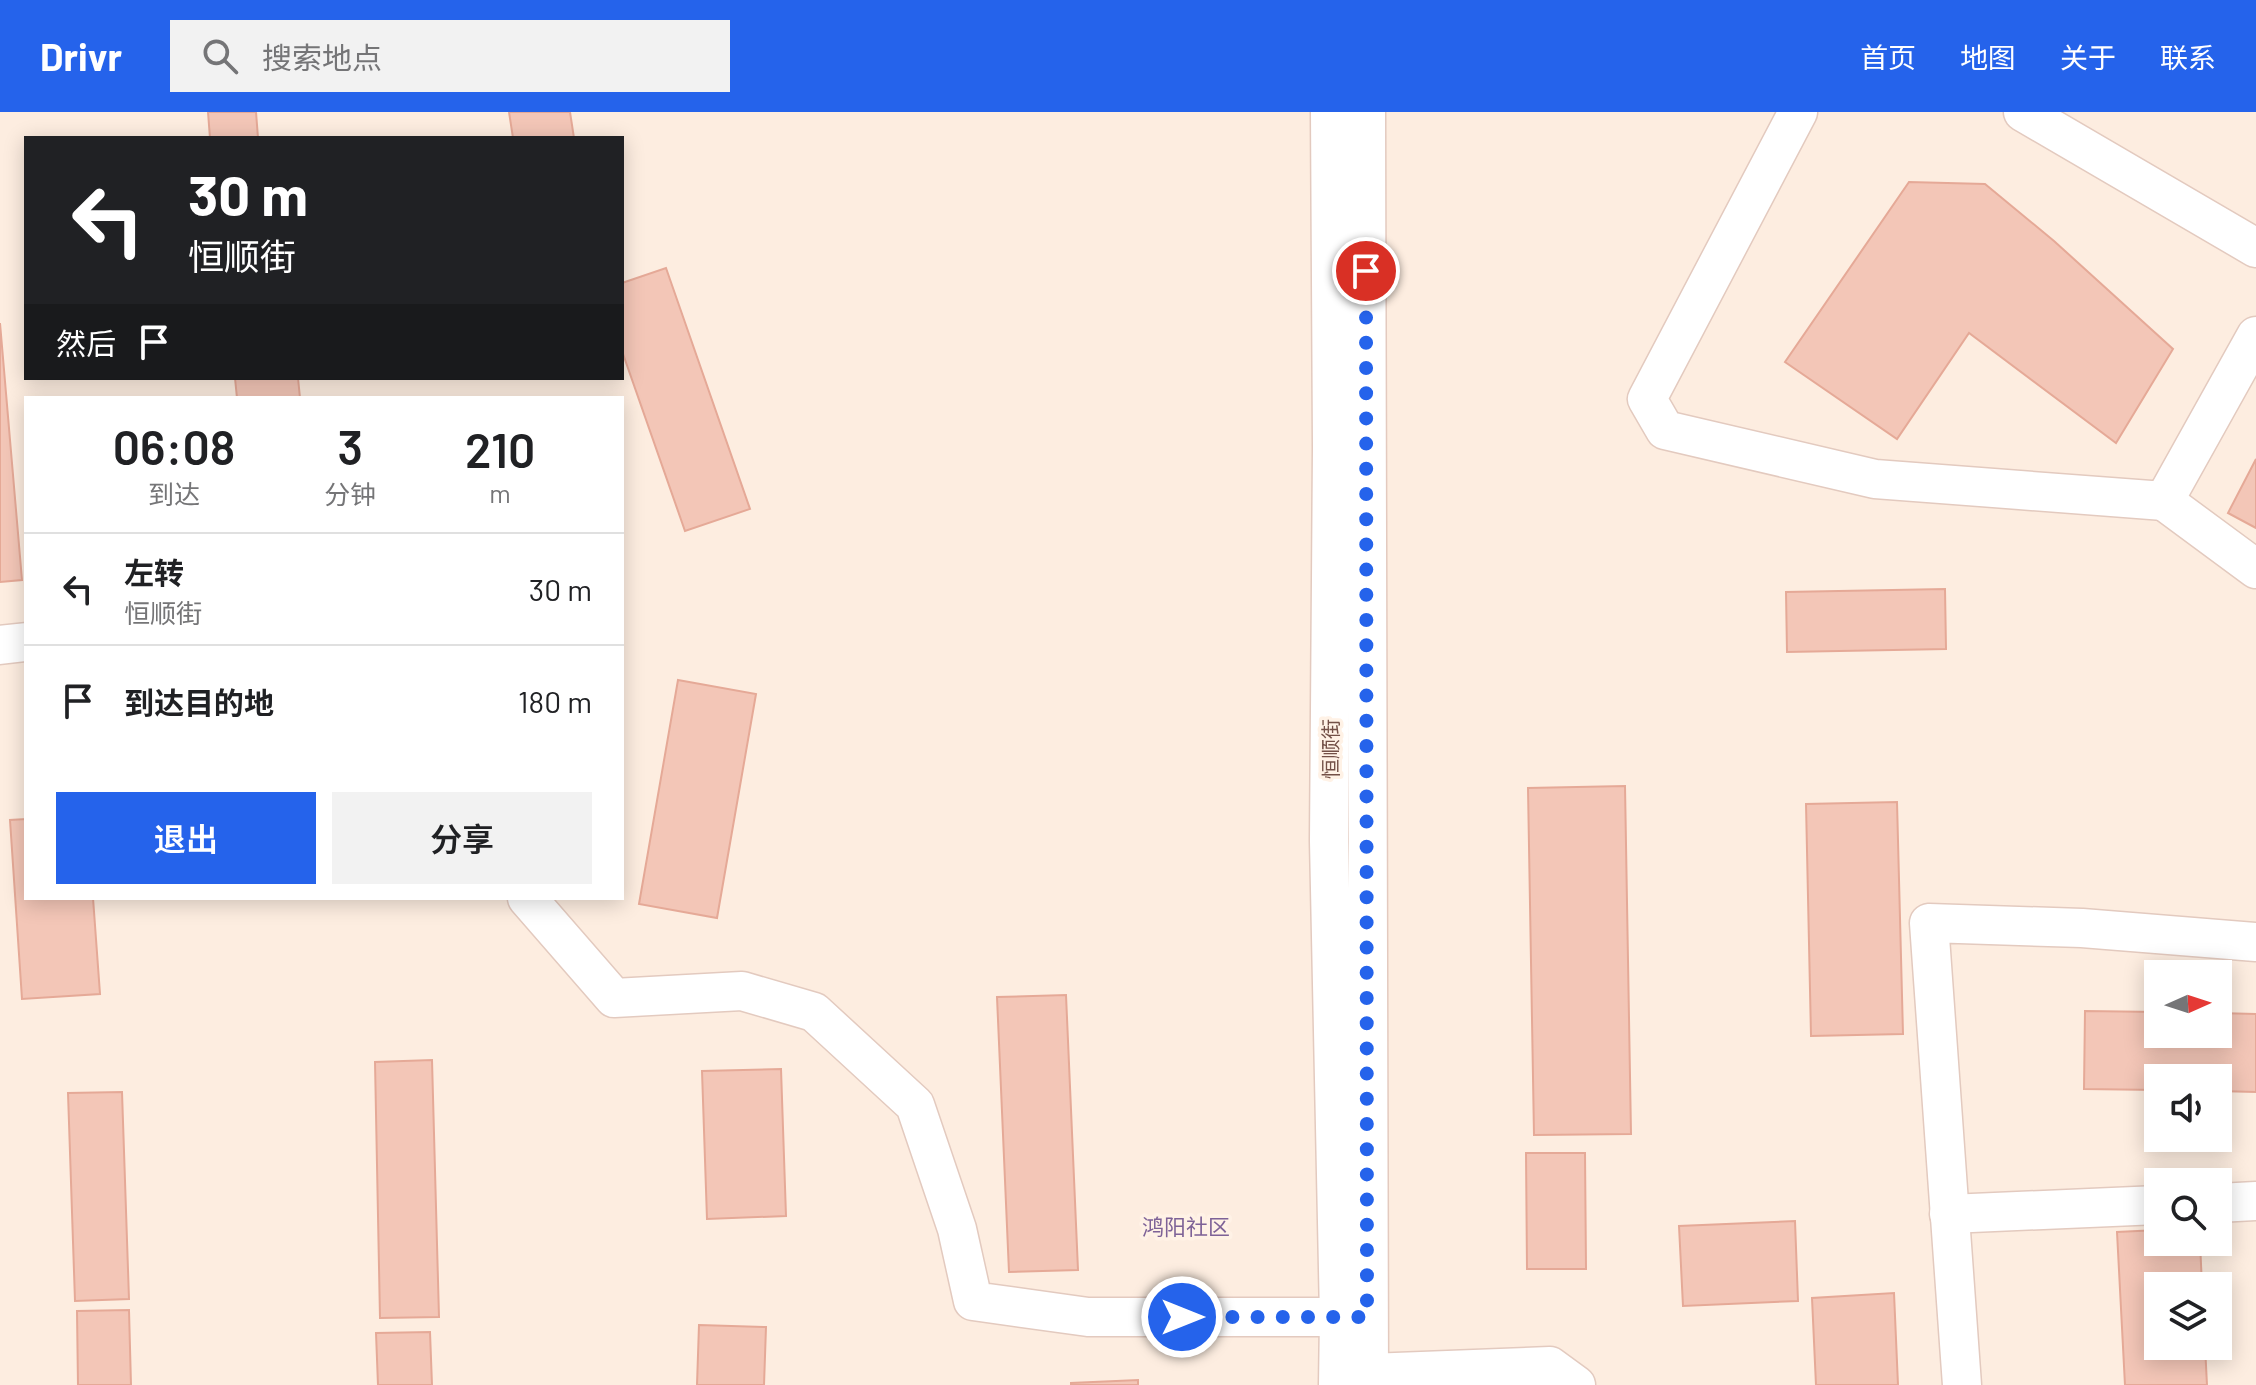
<!DOCTYPE html>
<html lang="zh">
<head>
<meta charset="utf-8">
<style>
  :root { --surface:#fff; --page:#f2f2f2; --text:#202124; --muted:#757577; --line:#e0e0e0; --accent:#2563eb }
  body { margin:0; font-family:Barlow,"Noto Sans SC",sans-serif; background:var(--page); color:var(--text); height:100vh; display:flex; flex-direction:column; font-size:30px; white-space:nowrap }
  * { box-sizing:border-box; margin:0 }
  p { font-size:26px; color:var(--muted) }
  .icon { flex:none; width:44px; height:44px; fill:none; stroke:currentColor; stroke-width:2; stroke-linecap:round; stroke-linejoin:round }
  .map { position:relative; flex:1; overflow:hidden }
  .details { position:absolute; left:24px; top:284px; width:600px; height:504px; display:flex; flex-direction:column; background:var(--surface); border-radius:0px; box-shadow:0 4px 20px #0003 }
  .details>* { flex:none }
  .guide { position:absolute; left:24px; top:24px; width:600px; height:244px; border-radius:0px; box-shadow:0 4px 20px #0003; background:#202124; color:#fff; overflow:hidden }
  .needle { width:52px; rotate:87deg }
  .buttons { position:absolute; left:2144px; top:848px; display:grid; gap:16px }
  .buttons a { display:grid; place-items:center; width:88px; height:88px; border-radius:0px; background:var(--surface); box-shadow:0 4px 20px #0003; font-size:40px }
  .pin { position:absolute; display:grid; place-items:center; width:68px; height:68px; color:#fff; margin:-34px; border:4px solid #fff; border-radius:50%; box-shadow:0 2px 8px #0007 }
  .me { position:absolute; width:88px; margin:-44px; rotate:90deg; stroke-linejoin:round; filter:drop-shadow(0 0 6px #0008) }
  .turn { display:flex; align-items:center; gap:28px; height:168px; padding:0 32px; font-size:36px }
  .turn .icon { width:104px; height:104px; stroke-width:2.5 }
  .turn b { display:block; font-size:56px; line-height:68px }
  .then { display:flex; align-items:center; height:76px; padding:0 32px; background:#0003; gap:16px; font-size:30px }
  .eta { display:flex; justify-content:space-evenly; align-items:center; height:136px; text-align:center }
  .eta b { font-size:48px; font-weight:600; line-height:56px }
  .button { display:flex; gap:16px; margin-top:auto; padding:16px 32px }
  .button a { flex:1; height:92px; border-radius:0px; background:var(--accent); color:#fff; font-size:32px; font-weight:600; line-height:92px; text-align:center }
  .button a+a { background:var(--page); color:var(--text) }
  ul { padding:0; list-style:none }
  li { display:flex; align-items:center; gap:24px; height:112px; padding:0 32px; border-top:2px solid var(--line) }
  li div { flex:1 }
  li b { display:block; font-size:30px }
  li em { font-style:normal }
  header { display:flex; align-items:center; gap:48px; box-sizing:border-box; height:112px; padding:0 40px; background:var(--accent); color:#fff }
  header strong { font-size:38px }
  nav { display:flex; gap:44px; margin-inline-start:auto; font-size:28px }
  .search { width:560px; height:72px; background:var(--page); display:flex; align-items:center; gap:20px; box-sizing:border-box; padding:0 28px; border-radius:0px; color:var(--muted); font-size:30px }
  .map>svg:first-child { display:block }
  .building { fill:#f3c6b7; stroke:#e5a997; stroke-width:2 }
  .lines { fill:none; stroke-linecap:round; stroke-linejoin:round }
  .minor-casing { stroke:#e3cabf; stroke-width:41 }
  .minor { stroke:#fff; stroke-width:38 }
  .route { stroke:#2563eb; stroke-width:14; stroke-dasharray:0 25.2 }
  .labels { text-anchor:middle; dominant-baseline:central; stroke-width:7; stroke-linejoin:round; paint-order:stroke }
  .street-label { font-size:20px; fill:#735047; stroke:#fff2e6 }
  .neighbourhood-label { font-size:22px; fill:#7e6297; stroke:#fff2e6 }
</style>
</head>
<body>
<header>
<strong>Drivr</strong>
<div class="search"><svg class="icon" aria-label="search" viewBox="0 0 24 24"><circle cx="10" cy="10" r="6"/><path d="M15 15l6 6"/></svg>搜索地点</div>
<nav><a>首页</a><a>地图</a><a>关于</a><a>联系</a></nav>
</header>
<div class="map">
<svg width="2256" height="1273" viewBox="0 0 2256 1273">
  <rect width="100%" height="100%" fill="#fdede0"/>
  <g class="building">
    <polygon points="208,0 256,0 258,26 210,26"/>
    <polygon points="509,0 570,0 574,26 513,26"/>
    <polygon points="1909,70 1985,72 2054,129 2173,237 2116,331 1969,221 1897,327 1785,250"/>
    <polygon points="666,156 750,397 685,419 622,239 622,171"/>
    <polygon points="0,211 22,468 0,470"/>
    <polygon points="235,266 298,266 300,286 237,286"/>
    <polygon points="2256,347 2256,416 2228,401"/>
    <polygon points="1945,477 1946,537 1787,540 1786,480"/>
    <polygon points="678,568 756,582 717,806 639,792"/>
    <polygon points="1625,674 1631,1022 1534,1023 1528,676"/>
    <polygon points="1897,690 1903,922 1811,924 1806,692"/>
    <polygon points="26,707 26,786 93,786 100,882 22,887 10,708"/>
    <polygon points="1066,883 1078,1158 1009,1160 997,885"/>
    <polygon points="2085,899 2158,900 2158,922 2218,922 2218,901 2256,902 2256,980 2218,979 2218,966 2158,966 2158,978 2084,977"/>
    <polygon points="432,948 439,1205 380,1206 375,950"/>
    <polygon points="781,957 786,1104 707,1107 702,959"/>
    <polygon points="122,980 129,1187 75,1189 68,981"/>
    <polygon points="1526,1041 1585,1041 1586,1157 1527,1157"/>
    <polygon points="1795,1109 1798,1189 1683,1194 1679,1114"/>
    <polygon points="2158,1118 2158,1130 2200,1130 2202,1174 2158,1174 2158,1234 2205,1234 2207,1273 2125,1273 2117,1120"/>
    <polygon points="1894,1181 1898,1273 1816,1273 1812,1186"/>
    <polygon points="129,1198 131,1273 78,1273 77,1199"/>
    <polygon points="699,1213 766,1215 764,1273 697,1273"/>
    <polygon points="430,1220 432,1273 378,1273 376,1221"/>
    <polygon points="1138,1268 1138,1273 1071,1273 1071,1271"/>
  </g>
  <g class="lines">
    <g class="minor-casing">
      <g id="minor">
        <polyline points="1330,0 1332,336 1329,729 1339,1205 1338,1273"/>
        <polyline points="1366,0 1369,1273"/>
        <polyline points="1798,0 1647,287 1665,318 1875,367 2164,389 2256,224"/>
        <polyline points="2023,0 2256,136"/>
        <polyline points="2164,389 2256,457"/>
        <polyline points="0,533 26,530"/>
        <polyline points="527,786 614,886 742,879 814,900 915,993 957,1117 973,1189 1088,1205 1364,1205"/>
        <polyline points="2218,1091 2256,1089"/>
        <polyline points="1949,1102 2158,1093"/>
        <polyline points="1369,1261 1550,1254 1576,1273"/>
        <polyline points="1962,1273 1929,811 2082,816 2256,830"/>
      </g>
    </g>
    <use href="#minor" class="minor"/>
  </g>
  <g class="lines">
    <polyline class="route" points="1182,1205 1367,1205 1366,159"/>
  </g>
  <g class="labels">
    <g class="street-label">
      <text transform="translate(1330 637) rotate(-90)">恒顺街</text>
    </g>
    <g class="neighbourhood-label">
      <text x="1186" y="1114">鸿阳社区</text>
    </g>
  </g>
</svg>
<div class="buttons">
<a><svg class="needle" viewBox="-14 -14 28 28"><path d="M0-13l5 13h-10z" fill="#e53935"/><path d="M0 13l5-13h-10z" fill="#757577"/></svg></a>
<a><svg class="icon" aria-label="sound" viewBox="0 0 24 24"><path d="M4 9h4l5-4v14l-5-4H4zM17 9q2 3 0 6"/></svg></a>
<a><svg class="icon" aria-label="search" viewBox="0 0 24 24"><circle cx="10" cy="10" r="6"/><path d="M15 15l6 6"/></svg></a>
<a><svg class="icon" aria-label="layers" viewBox="0 0 24 24"><path d="M12 4l9 5-9 5-9-5zM3 14l9 5 9-5"/></svg></a>
</div>
<div class="pin" style="left:1366px;top:159px;background:#d93025"><svg class="icon" aria-label="arrive" viewBox="0 0 24 24"><path d="M6 21V4h12l-3 4 3 4H6"/></svg></div>
<svg class="me" style="left:1182px;top:1205px" viewBox="-20 -20 40 40"><circle r="17" fill="#2563eb" stroke="#fff" stroke-width="3"/><path d="M0-11L8 9 0 5-8 9z" fill="#fff"/></svg>
<div class="guide">
<div class="turn"><svg class="icon" aria-label="left" viewBox="0 0 24 24"><path d="M17 20v-9H6M10 6l-5 5 5 5"/></svg><div><b>30 m</b>恒顺街</div></div>
<div class="then">然后<svg class="icon" aria-label="arrive" viewBox="0 0 24 24"><path d="M6 21V4h12l-3 4 3 4H6"/></svg></div>
</div>
<section class="details">
<div class="eta">
<div><b>06:08</b><p>到达</p></div>
<div><b>3</b><p>分钟</p></div>
<div><b>210</b><p>m</p></div>
</div>
<ul>
<li><svg class="icon" aria-label="left" viewBox="0 0 24 24"><path d="M17 20v-9H6M10 6l-5 5 5 5"/></svg><div><b>左转</b><p>恒顺街</p></div><em>30 m</em></li>
<li><svg class="icon" aria-label="arrive" viewBox="0 0 24 24"><path d="M6 21V4h12l-3 4 3 4H6"/></svg><div><b>到达目的地</b></div><em>180 m</em></li>
</ul>
<div class="button"><a>退出</a><a>分享</a></div>
</section>
</div>
</body>
</html>
